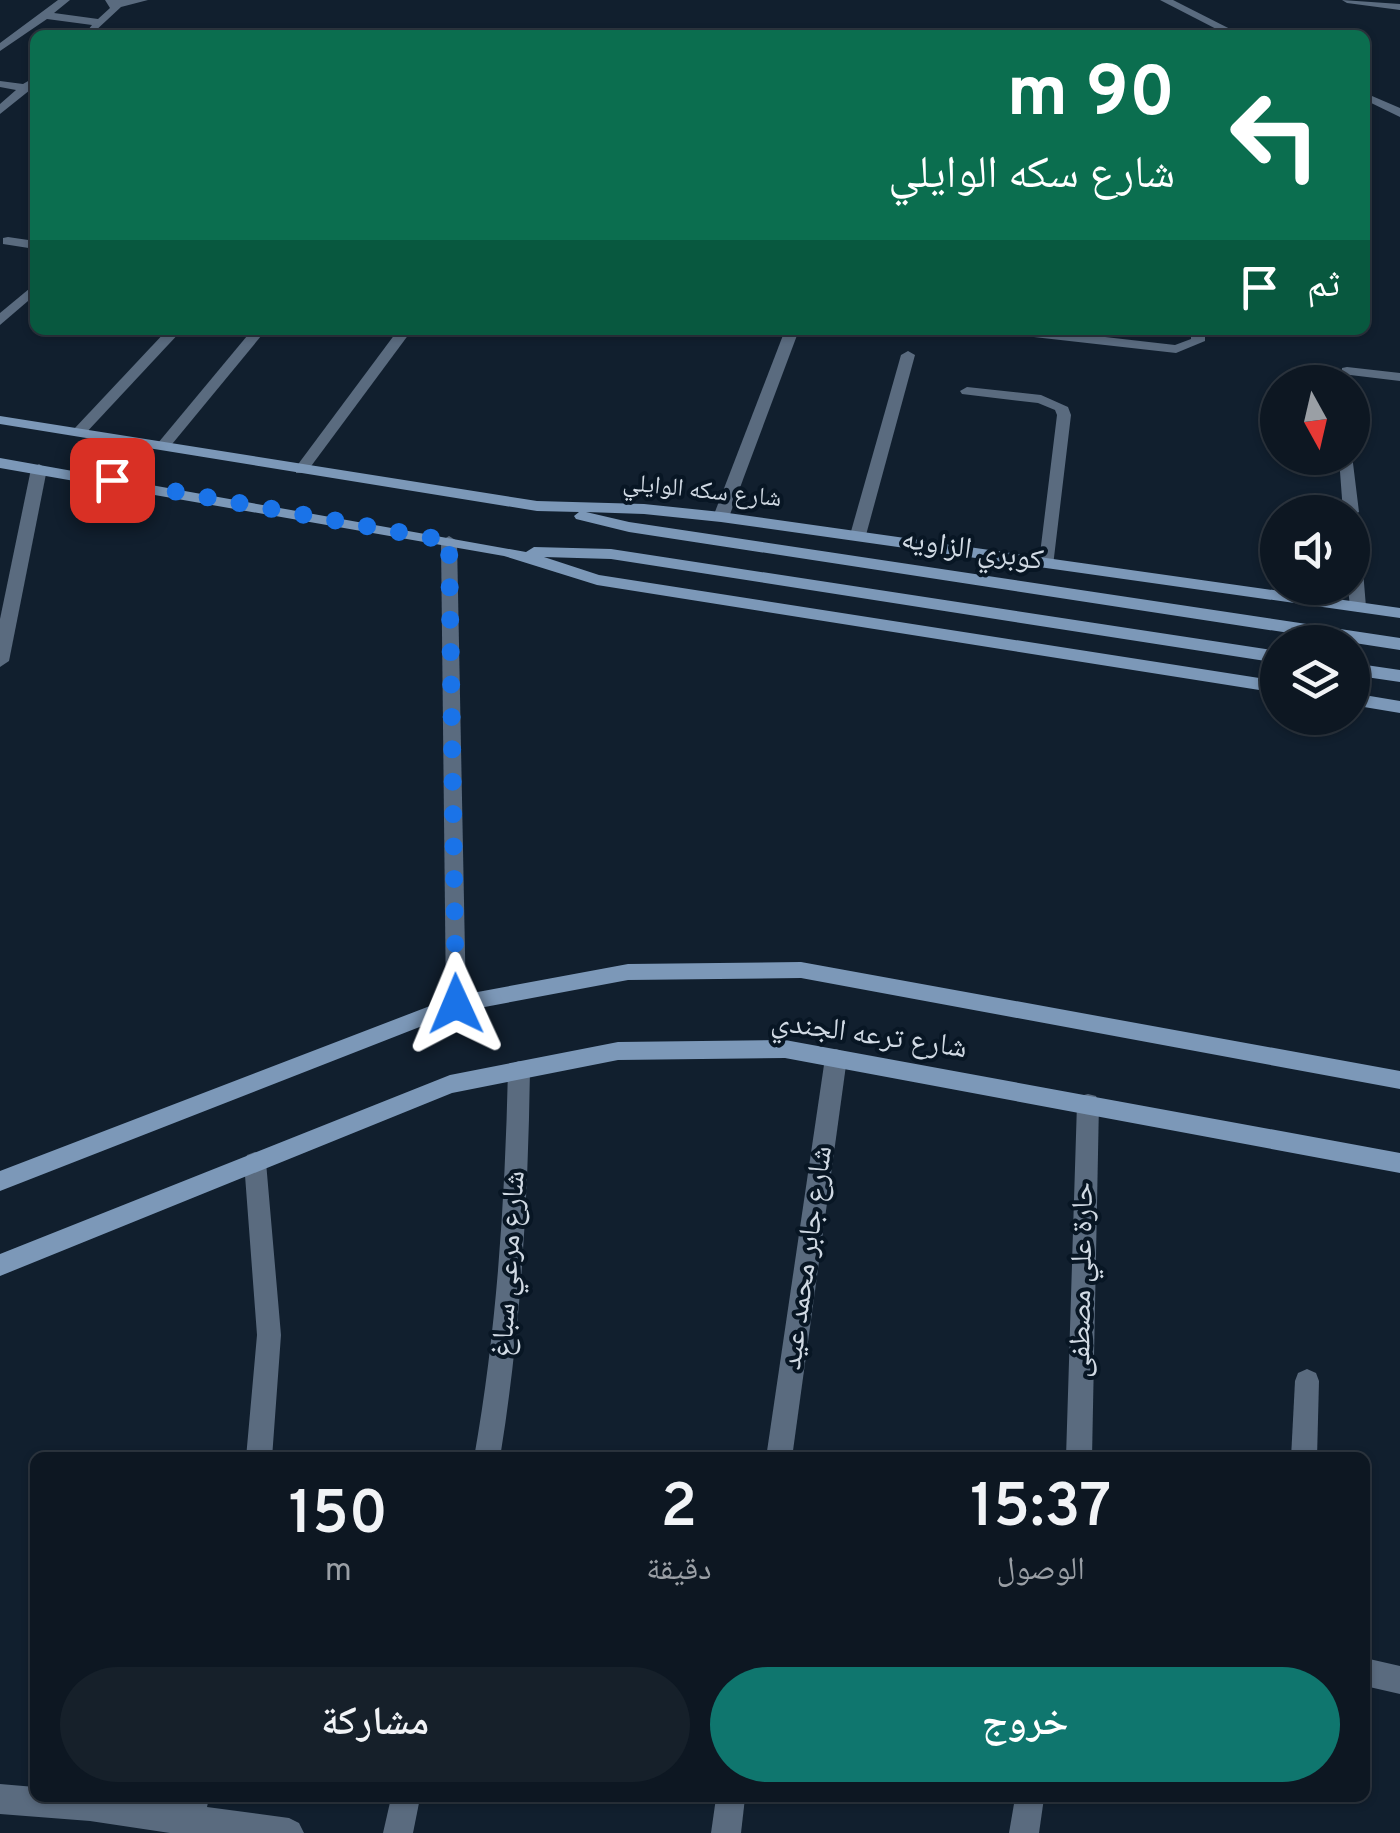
<!DOCTYPE html>
<html lang="ar">
<head>
<meta charset="utf-8">
<style>
  :root { --surface:#0d1722; --page:#16202a; --text:#f1f3f6; --muted:#9a9fa5; --line:#2d3640; --accent:#0f766e }
  body { margin:0; font-family:Overpass,"Noto Naskh Arabic",sans-serif; background:var(--page); color:var(--text); direction:rtl; height:100vh; display:flex; flex-direction:column; font-size:38px; white-space:nowrap }
  * { box-sizing:border-box; margin:0 }
  p { font-size:32px; color:var(--muted) }
  .icon { flex:none; width:55px; height:55px; fill:none; stroke:currentColor; stroke-width:2; stroke-linecap:round; stroke-linejoin:round }
  .map { position:relative; flex:1; overflow:hidden; direction:ltr }
  .sheet { position:absolute; left:30px; top:1452px; width:1340px; height:350px; display:flex; flex-direction:column; background:var(--surface); border-radius:15px; box-shadow:0 2px 8px #0004,0 0 0 2px var(--line); direction:rtl }
  .sheet>* { flex:none }
  .banner { position:absolute; left:30px; top:30px; width:1340px; height:305px; border-radius:15px; box-shadow:0 2px 8px #0004,0 0 0 2px var(--line); direction:rtl; background:#0b6e4f; color:#fff; overflow:hidden }
  .needle { width:65px; rotate:172deg }
  .controls { position:absolute; left:1260px; top:365px; display:grid; gap:20px }
  .controls a { display:grid; place-items:center; width:110px; height:110px; border-radius:50%; background:var(--surface); box-shadow:0 2px 8px #0004,0 0 0 2px var(--line); font-size:50px }
  .pin { position:absolute; display:grid; place-items:center; width:85px; height:85px; color:#fff; margin:-42px; border-radius:20px; box-shadow:0 5px 15px #0006 }
  .me { position:absolute; width:110px; margin:-55px; rotate:359deg; stroke-linejoin:round; filter:drop-shadow(0 0 8px #0008) }
  .turn { display:flex; align-items:center; gap:35px; height:210px; padding:0 30px; font-size:45px }
  .turn .icon { width:130px; height:130px; stroke-width:2.5 }
  .turn b { display:block; font-size:70px; line-height:85px }
  .then { display:flex; align-items:center; height:95px; padding:0 30px; background:#0003; gap:20px; font-size:38px }
  .eta { display:flex; justify-content:space-evenly; align-items:center; height:170px; text-align:center }
  .eta b { font-size:60px; font-weight:600; line-height:70px }
  .button { display:flex; gap:20px; margin-top:auto; padding:20px 30px }
  .button a { flex:1; height:115px; border-radius:60px; background:var(--accent); color:#fff; font-size:40px; font-weight:600; line-height:115px; text-align:center }
  .button a+a { background:var(--page); color:var(--text) }
  .map>svg:first-child { display:block }
  .lines { fill:none; stroke-linecap:round; stroke-linejoin:round }
  .lane { fill:#5a6b7f; fill-rule:evenodd }
  .street { fill:#5a6b7f; fill-rule:evenodd }
  .secondary { fill:#7c98b8; fill-rule:evenodd }
  .route { stroke:#1a73e8; stroke-width:18; stroke-dasharray:0 32.4 }
  .labels { text-anchor:middle; dominant-baseline:central; stroke-width:8; stroke-linejoin:round; paint-order:stroke }
  .far-street-label { font-size:25px; fill:#d0d9e3; stroke:#081624 }
  .street-label { font-size:30px; fill:#d0d9e3; stroke:#081624 }
</style>
</head>
<body>
<div class="map">
<svg width="1400" height="1833" viewBox="0 0 1400 1833">
  <rect width="100%" height="100%" fill="#111f2e"/>
  <g class="lines">
    <g class="lane">
      <polygon points="58,0 70,0 54,13 98,19 110,8 105,0 148,0 121,7 93,33 88,30 92,25 47,19 0,51 0,43"/>
      <polygon points="35,77 35,86 0,114 0,104 16,90 0,87 0,81 23,84"/>
      <polygon points="785,330 799,330 729,517 727,520 715,520 713,517"/>
      <polygon points="999,330 1044,330 1175,345 1191,339 1191,330 1205,330 1205,341 1176,353 1006,334"/>
    </g>
    <g class="street">
      <polygon points="1160,0 1173,0 1242,35 1228,35"/>
      <polygon points="1342,0 1400,4 1400,10 1347,3"/>
      <polygon points="1365,93 1400,108 1400,117 1365,100"/>
      <polygon points="8,237 35,241 35,249 3,244 3,238"/>
      <polygon points="35,284 35,295 0,325 0,313"/>
      <polygon points="167,330 182,330 84,435 74,435 74,429"/>
      <polygon points="252,330 266,330 168,449 158,449 158,443"/>
      <polygon points="398,330 412,330 306,473 296,473 296,467"/>
      <polygon points="908,351 915,355 866,535 864,539 852,539 850,535 901,355"/>
      <polygon points="1347,367 1400,373 1400,381 1342,374 1342,368"/>
      <polygon points="967,387 1041,395 1068,407 1071,415 1053,566 1047,567 1039,562 1057,415 1055,410 1038,403 962,394 960,391"/>
      <polygon points="1352,455 1359,512 1352,516 1352,512 1343,512 1339,458 1352,458"/>
      <polygon points="39,464 47,469 9,661 0,667 0,619 31,469"/>
      <polygon points="1352,529 1360,534 1366,607 1358,612 1350,607 1348,588 1352,588"/>
      <polygon points="449,536 457,541 466,1004 463,1010 449,1010 446,1004 441,541"/>
      <polygon points="836,1049 844,1052 847,1058 792,1458 766,1458 825,1058 828,1052"/>
      <path d="M519,1061L527,1064L530,1070C528,1200 521,1329 500,1458H474C497,1329 505,1200 508,1070L511,1064Z"/>
      <polygon points="1088,1094 1096,1096 1099,1103 1092,1458 1066,1458 1077,1103 1080,1096"/>
      <polygon points="255,1152 263,1155 266,1162 281,1335 272,1458 246,1458 257,1335 244,1162 247,1155"/>
      <polygon points="1307,1369 1316,1373 1319,1381 1317,1458 1291,1458 1295,1381 1298,1373"/>
      <polygon points="1365,1658 1400,1666 1400,1694 1365,1686"/>
      <polygon points="0,1784 35,1787 35,1798 135,1798 179,1803 181,1798 209,1798 207,1807 289,1818 299,1823 304,1833 170,1833 90,1821 0,1814"/>
      <polygon points="391,1798 420,1798 413,1833 383,1833"/>
      <polygon points="716,1798 745,1798 741,1833 711,1833"/>
      <polygon points="1015,1798 1044,1798 1039,1833 1009,1833"/>
    </g>
    <g class="secondary">
      <polygon points="0,416 537,501 644,504 721,512 1400,608 1400,618 721,522 644,514 586,512 629,522 1400,638 1400,650 629,532 576,519 574,516 579,512 537,511 0,424"/>
      <polygon points="0,458 526,552 534,547 611,549 1278,651 1278,663 611,559 544,557 599,575 1278,681 1278,693 597,585 504,556 0,468"/>
      <polygon points="1352,663 1400,670 1400,682 1352,675"/>
      <polygon points="1352,693 1400,701 1400,713 1352,705"/>
      <polygon points="801,962 1400,1071 1400,1089 801,978 628,980 458,1012 0,1191 0,1171 456,996 628,964"/>
      <polygon points="785,1040 1400,1153 1400,1173 785,1058 618,1060 452,1093 0,1276 0,1254 450,1075 618,1042"/>
    </g>
  </g>
  <g class="lines">
    <polyline class="route" points="112,480 449,541 456,1004"/>
  </g>
  <g class="labels">
    <g class="far-street-label">
      <text transform="translate(702 492) rotate(6)">شارع سكه الوايلي</text>
    </g>
    <g class="street-label">
      <text transform="translate(972 551) rotate(9)">كوبري الزاويه</text>
      <text transform="translate(869 1036) rotate(8)">شارع ترعه الجندي</text>
      <text transform="translate(808 1258) rotate(-82)">شارع جابر محمد عيد</text>
      <text transform="translate(510 1264) rotate(-86)">شارع مرعي سباغ</text>
      <text transform="translate(1083 1280) rotate(-89)">حارة علي مصطفى</text>
    </g>
  </g>
</svg>
<div class="controls">
<a><svg class="needle" viewBox="-14 -14 28 28"><path d="M0-13l5 13h-10z" fill="#e53935"/><path d="M0 13l5-13h-10z" fill="#9a9fa5"/></svg></a>
<a><svg class="icon" aria-label="sound" viewBox="0 0 24 24"><path d="M4 9h4l5-4v14l-5-4H4zM17 9q2 3 0 6"/></svg></a>
<a><svg class="icon" aria-label="layers" viewBox="0 0 24 24"><path d="M12 4l9 5-9 5-9-5zM3 14l9 5 9-5"/></svg></a>
</div>
<div class="pin" style="left:112px;top:480px;background:#d93025"><svg class="icon" aria-label="arrive" viewBox="0 0 24 24"><path d="M6 21V4h12l-3 4 3 4H6"/></svg></div>
<svg class="me" style="left:456px;top:1004px" viewBox="-20 -20 40 40"><path d="M0-17L14 15 0 8-14 15z" fill="#1a73e8" stroke="#fff" stroke-width="4"/></svg>
<div class="banner">
<div class="turn"><svg class="icon" aria-label="left" viewBox="0 0 24 24"><path d="M17 20v-9H6M10 6l-5 5 5 5"/></svg><div><b>90 m</b>شارع سكه الوايلي</div></div>
<div class="then">ثم<svg class="icon" aria-label="arrive" viewBox="0 0 24 24"><path d="M6 21V4h12l-3 4 3 4H6"/></svg></div>
</div>
<section class="sheet">
<div class="eta">
<div><b>15:37</b><p>الوصول</p></div>
<div><b>2</b><p>دقيقة</p></div>
<div><b>150</b><p>m</p></div>
</div>
<div class="button"><a>خروج</a><a>مشاركة</a></div>
</section>
</div>
</body>
</html>
